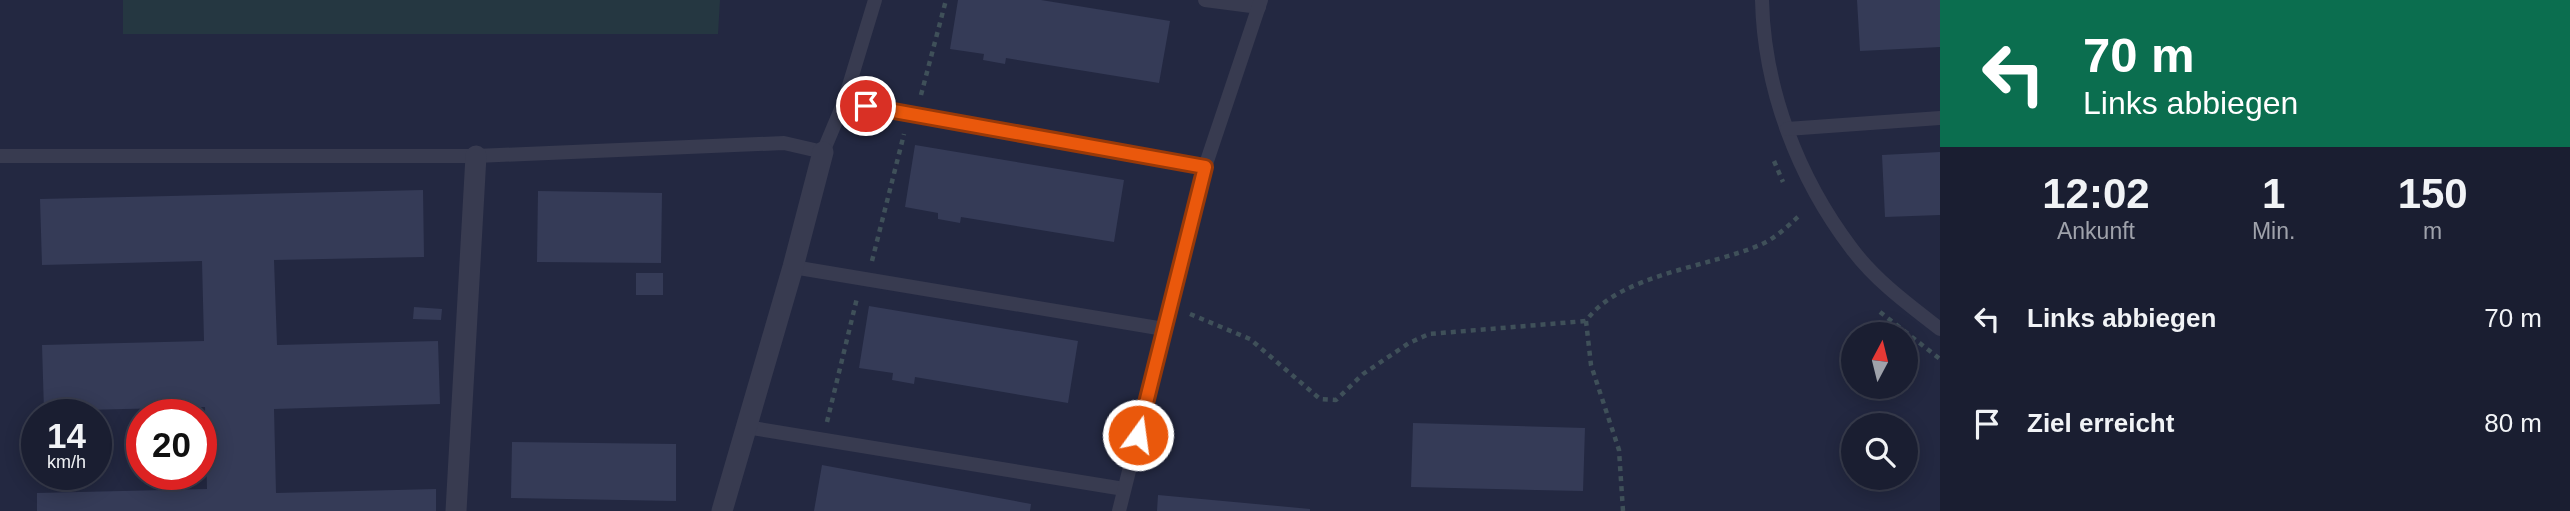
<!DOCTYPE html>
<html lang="de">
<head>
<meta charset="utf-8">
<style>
  :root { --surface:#1a1e31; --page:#232739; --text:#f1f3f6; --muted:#9fa2ab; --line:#383c4d }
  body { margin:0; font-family:Arial,sans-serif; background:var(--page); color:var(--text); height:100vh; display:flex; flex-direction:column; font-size:26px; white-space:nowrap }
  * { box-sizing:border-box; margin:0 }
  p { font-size:23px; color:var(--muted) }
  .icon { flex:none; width:38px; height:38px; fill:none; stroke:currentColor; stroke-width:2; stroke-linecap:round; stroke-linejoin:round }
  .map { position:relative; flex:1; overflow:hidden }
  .side { display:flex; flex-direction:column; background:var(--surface); width:630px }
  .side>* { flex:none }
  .hud { background:#0b6e4f; color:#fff; overflow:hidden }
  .needle { width:46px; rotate:7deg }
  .fabs { position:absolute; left:1841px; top:322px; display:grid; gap:14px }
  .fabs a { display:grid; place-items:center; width:77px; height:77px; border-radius:50%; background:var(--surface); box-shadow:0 4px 18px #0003,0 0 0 2px var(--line); font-size:35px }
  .speed { position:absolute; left:21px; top:399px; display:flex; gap:14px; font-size:35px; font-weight:700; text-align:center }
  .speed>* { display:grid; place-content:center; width:91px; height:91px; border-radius:50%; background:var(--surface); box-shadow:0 4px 18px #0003,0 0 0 2px var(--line); line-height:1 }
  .speed small { font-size:18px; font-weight:400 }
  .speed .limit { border:10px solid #d22; background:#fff; color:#111 }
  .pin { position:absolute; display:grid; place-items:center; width:60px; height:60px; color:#fff; margin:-30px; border:4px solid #fff; border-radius:50%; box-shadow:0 2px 7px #0007 }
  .me { position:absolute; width:77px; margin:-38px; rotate:14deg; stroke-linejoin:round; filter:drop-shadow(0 0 5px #0008) }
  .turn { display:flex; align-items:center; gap:24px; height:147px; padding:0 28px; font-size:32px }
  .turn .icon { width:91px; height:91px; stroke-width:2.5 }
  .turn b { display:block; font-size:49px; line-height:60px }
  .eta { display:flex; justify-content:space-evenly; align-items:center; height:119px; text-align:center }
  .eta b { font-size:42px; font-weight:800; line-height:49px }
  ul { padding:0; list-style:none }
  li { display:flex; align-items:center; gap:21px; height:105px; padding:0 28px }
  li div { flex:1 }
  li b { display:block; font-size:26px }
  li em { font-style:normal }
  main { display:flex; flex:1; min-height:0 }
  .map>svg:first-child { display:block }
  .green { fill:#253741 }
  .building { fill:#353b57 }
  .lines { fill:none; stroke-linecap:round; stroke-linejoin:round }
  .path { stroke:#3f5059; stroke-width:4.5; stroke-dasharray:5 5; stroke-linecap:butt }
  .service { stroke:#383b50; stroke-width:14 }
  .minor { stroke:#383b50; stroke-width:21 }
  .route-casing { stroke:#983908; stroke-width:18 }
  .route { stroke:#ea580c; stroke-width:12 }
</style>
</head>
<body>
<main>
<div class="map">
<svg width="1940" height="511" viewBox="0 0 1940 511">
  <rect width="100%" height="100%" fill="#232841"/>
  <polygon class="green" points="123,0 720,0 718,34 123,34"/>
  <g class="building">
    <polygon points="958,0 1041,0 1170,21 1159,83 1006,58 1005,64 983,60 984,54 950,49"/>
    <polygon points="1857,0 1940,0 1940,47 1860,51"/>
    <polygon points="915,145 1124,180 1114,242 961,217 960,223 938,219 938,213 905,207"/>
    <polygon points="1940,152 1940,215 1885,217 1882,155"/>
    <polygon points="423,190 424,257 274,260 277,345 438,341 440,404 274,409 276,493 436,489 436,511 37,511 37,493 207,489 205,407 44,411 42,345 204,341 202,261 42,265 40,199"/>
    <polygon points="538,191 662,193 661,263 537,262"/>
    <rect x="636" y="273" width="27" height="22"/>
    <polygon points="869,306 1078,341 1068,403 915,377 914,384 892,380 893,373 859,368"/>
    <polygon points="414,307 442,309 441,320 413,319"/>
    <polygon points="1413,423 1585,428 1583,491 1411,487"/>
    <polygon points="512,442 676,444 676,501 511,498"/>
    <polygon points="822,465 1031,504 1030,511 814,511"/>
    <polygon points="1158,495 1310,509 1310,511 1157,511"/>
  </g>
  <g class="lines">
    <g class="path">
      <polyline points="921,95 946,0"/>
      <polyline points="1774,161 1783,182"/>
      <polyline points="872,261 904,134"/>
      <polyline points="1880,312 1940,359"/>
      <polyline points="1190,314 1250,339 1320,399 1336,400 1363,374 1409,343 1429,334 1586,321"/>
      <polyline points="827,422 857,298"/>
      <path d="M1623,511L1619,450L1591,365L1586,321C1619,274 1711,267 1762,244C1777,237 1789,225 1801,214"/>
    </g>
    <g class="service">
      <polyline points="1205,0 1259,7"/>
      <path d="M1762,0C1764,89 1798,178 1852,249C1876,281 1909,305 1940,329"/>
      <polyline points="844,102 1205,167"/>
      <polyline points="1787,129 1940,118"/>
      <polyline points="0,156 476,156 784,143 823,152 844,102 875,0"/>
      <polyline points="793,267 1164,329"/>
      <polyline points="746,427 1124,489"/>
      <polyline points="1119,511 1205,167 1261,0"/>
    </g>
    <g class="minor">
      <polyline points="456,511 476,156"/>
      <polyline points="722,511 793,267 823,152"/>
    </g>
  </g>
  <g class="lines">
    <g class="route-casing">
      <polyline id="route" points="866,106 1205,167 1138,435"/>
    </g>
    <use href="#route" class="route"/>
  </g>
</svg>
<div class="fabs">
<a><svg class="needle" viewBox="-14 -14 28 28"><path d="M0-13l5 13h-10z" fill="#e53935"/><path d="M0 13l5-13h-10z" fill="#9fa2ab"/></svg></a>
<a><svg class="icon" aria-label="search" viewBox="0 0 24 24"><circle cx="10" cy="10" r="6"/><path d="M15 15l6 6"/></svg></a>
</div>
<div class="speed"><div>14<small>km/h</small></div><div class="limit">20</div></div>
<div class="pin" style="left:866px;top:106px;background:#d93025"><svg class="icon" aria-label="arrive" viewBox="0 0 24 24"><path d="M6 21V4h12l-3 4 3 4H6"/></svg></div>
<svg class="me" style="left:1138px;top:435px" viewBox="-20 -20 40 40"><circle r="17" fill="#ea580c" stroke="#fff" stroke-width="3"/><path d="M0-11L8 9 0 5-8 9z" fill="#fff"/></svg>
</div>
<section class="side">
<div class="hud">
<div class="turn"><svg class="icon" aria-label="left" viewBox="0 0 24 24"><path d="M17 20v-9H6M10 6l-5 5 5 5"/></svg><div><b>70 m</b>Links abbiegen</div></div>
</div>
<div class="eta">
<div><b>12:02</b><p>Ankunft</p></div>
<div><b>1</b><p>Min.</p></div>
<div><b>150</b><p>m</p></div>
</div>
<ul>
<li><svg class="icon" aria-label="left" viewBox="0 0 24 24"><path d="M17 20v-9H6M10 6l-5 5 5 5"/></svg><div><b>Links abbiegen</b></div><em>70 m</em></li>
<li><svg class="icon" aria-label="arrive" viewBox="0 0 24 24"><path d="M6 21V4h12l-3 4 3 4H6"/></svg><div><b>Ziel erreicht</b></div><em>80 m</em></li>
</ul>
</section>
</main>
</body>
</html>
